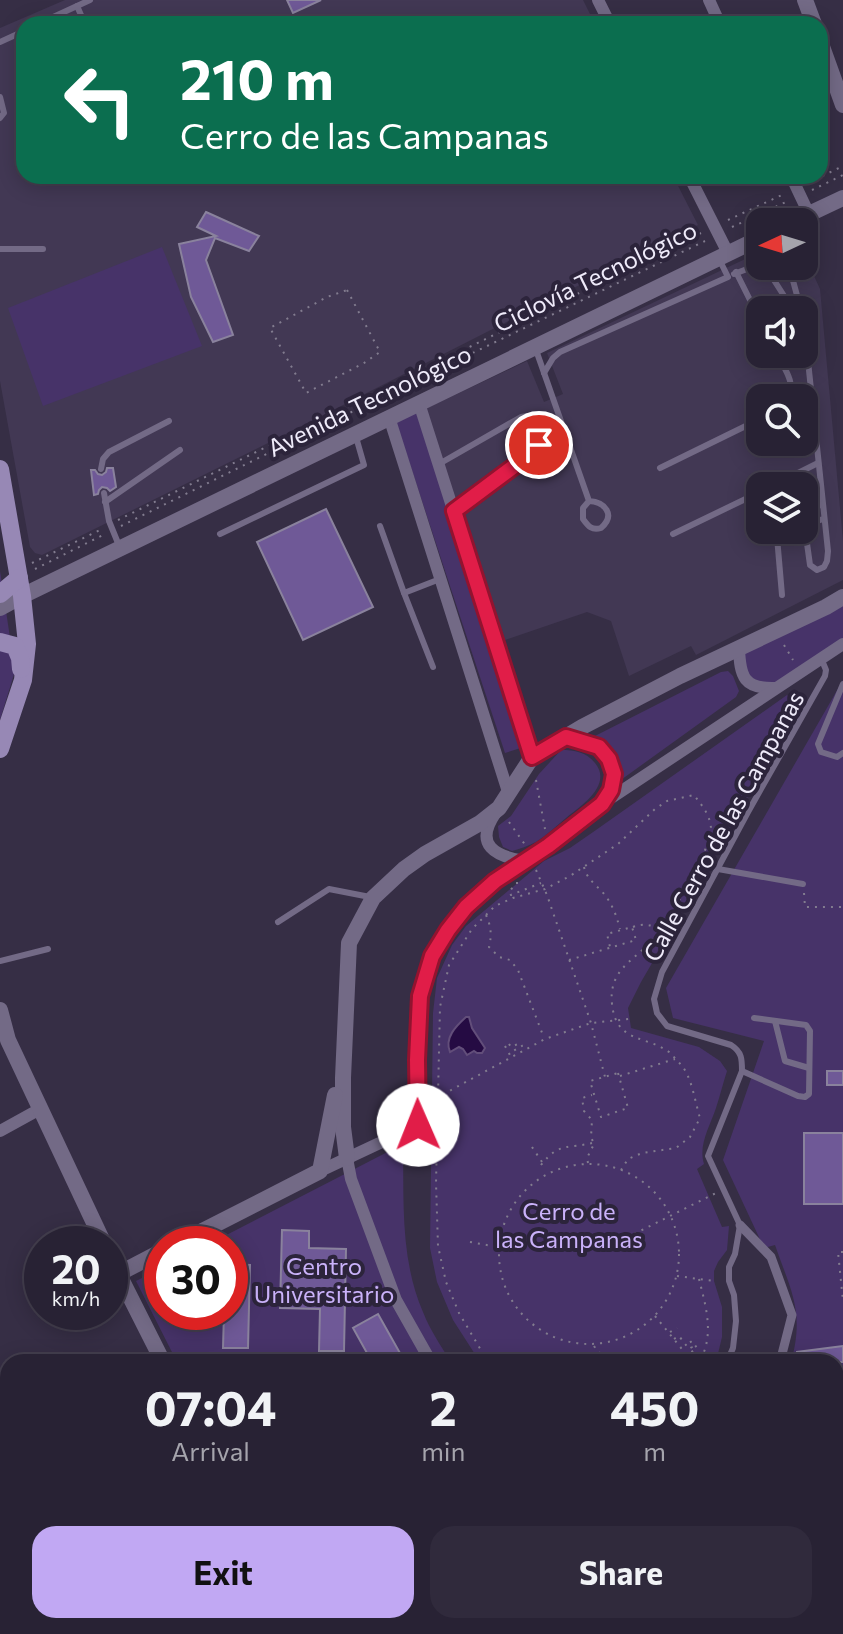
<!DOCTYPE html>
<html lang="en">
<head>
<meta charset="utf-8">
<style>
  :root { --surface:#282234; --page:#302a3c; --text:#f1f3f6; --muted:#a5a4ac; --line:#443f4f; --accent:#c1a8f3 }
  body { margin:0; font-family:Commissioner,sans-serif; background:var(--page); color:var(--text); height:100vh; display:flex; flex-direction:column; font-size:30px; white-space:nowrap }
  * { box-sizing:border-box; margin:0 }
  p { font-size:26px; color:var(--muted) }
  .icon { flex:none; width:44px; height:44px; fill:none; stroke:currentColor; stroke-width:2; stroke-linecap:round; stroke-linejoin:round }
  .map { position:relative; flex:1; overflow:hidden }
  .drawer { position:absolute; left:0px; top:1354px; width:844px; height:280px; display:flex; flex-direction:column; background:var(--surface); border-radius:24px 24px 0 0; box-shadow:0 4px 20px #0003,0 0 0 2px var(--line) }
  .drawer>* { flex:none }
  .top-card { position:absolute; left:16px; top:16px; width:812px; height:168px; border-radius:24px; box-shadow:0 4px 20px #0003,0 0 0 2px var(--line); background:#0b6e4f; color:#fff; overflow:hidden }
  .needle { width:52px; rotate:266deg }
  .fabs { position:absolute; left:746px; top:208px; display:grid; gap:16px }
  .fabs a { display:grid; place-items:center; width:72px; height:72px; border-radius:16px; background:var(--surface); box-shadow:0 4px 20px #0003,0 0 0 2px var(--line); font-size:40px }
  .speed { position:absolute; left:24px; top:1226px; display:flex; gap:16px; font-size:40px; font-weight:700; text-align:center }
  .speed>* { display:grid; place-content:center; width:104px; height:104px; border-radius:50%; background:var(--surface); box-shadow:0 4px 20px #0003,0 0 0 2px var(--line); line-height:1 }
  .speed small { font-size:20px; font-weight:400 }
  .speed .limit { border:12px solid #d22; background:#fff; color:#111 }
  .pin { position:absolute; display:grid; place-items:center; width:68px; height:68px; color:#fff; margin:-34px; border:4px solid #fff; border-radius:50%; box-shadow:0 2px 8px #0007 }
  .me { position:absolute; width:88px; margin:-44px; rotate:359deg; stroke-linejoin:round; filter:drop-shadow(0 0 6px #0008) }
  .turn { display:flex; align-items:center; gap:28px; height:168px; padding:0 32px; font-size:36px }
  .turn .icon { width:104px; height:104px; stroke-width:2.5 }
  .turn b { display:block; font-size:56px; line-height:68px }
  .eta { display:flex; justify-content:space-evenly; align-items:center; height:136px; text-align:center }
  .eta b { font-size:48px; font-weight:700; line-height:56px }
  .cta { display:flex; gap:16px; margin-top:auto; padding:16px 32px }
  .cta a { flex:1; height:92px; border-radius:24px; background:var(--accent); color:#111; font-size:32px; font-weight:700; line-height:92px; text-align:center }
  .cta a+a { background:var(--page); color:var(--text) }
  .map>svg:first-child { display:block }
  .built { fill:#423854; fill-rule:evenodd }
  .green { fill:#473369 }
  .water { fill:#250b43; stroke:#624e7a; stroke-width:2 }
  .building { fill:#6f5997; stroke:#8a829d; stroke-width:2 }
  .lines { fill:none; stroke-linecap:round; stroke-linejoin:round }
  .path { stroke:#827c8f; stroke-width:2; stroke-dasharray:2 6; stroke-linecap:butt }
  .service { stroke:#736a86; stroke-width:6 }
  .pedestrian { stroke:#736a86; stroke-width:9 }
  .minor { stroke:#736a86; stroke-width:12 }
  .tertiary { stroke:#736a86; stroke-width:16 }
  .secondary { stroke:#9788b5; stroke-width:18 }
  .route-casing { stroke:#92132f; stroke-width:20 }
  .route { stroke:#e11d48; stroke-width:14 }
  .labels { text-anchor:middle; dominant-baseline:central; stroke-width:8; stroke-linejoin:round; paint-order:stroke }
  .street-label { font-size:24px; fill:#efebfa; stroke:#2c243b }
  .park-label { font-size:24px; fill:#cab2fa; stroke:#2c243b }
</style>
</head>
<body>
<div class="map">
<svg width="843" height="1634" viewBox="0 0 843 1634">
  <rect width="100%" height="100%" fill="#362e45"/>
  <g class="built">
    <polygon points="65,0 583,0 595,24 24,24 24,176 673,176 698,225 282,436 42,555 35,553 30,547 0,381 0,28"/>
    <path d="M760,252V266H804V254L820,289L843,541V580L696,655L691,646L629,676L611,621L587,612L502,641L425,409L527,361L544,402L563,394L547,353ZM760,310H804V354H760ZM760,398H804V442H760ZM760,486H804V530H760Z"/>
  </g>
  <g class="green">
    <polygon points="162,247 202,346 43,406 8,308"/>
    <polygon points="416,412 527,746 505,753 395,419"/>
    <polygon points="0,571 15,671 0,720"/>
    <polygon points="843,597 843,644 775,687 747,681 739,658 777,631"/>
    <path d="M728,671L733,676L739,691L736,697L618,782C616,762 615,743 593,737L721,672Z"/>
    <path d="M843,680V1634H314L310,1626H836V1362H791C805,1312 791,1291 775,1245L764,1248L723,1160L764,1041L673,1018L666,988Z"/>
    <path d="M787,695L796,704L790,720L728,833L641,982L628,1008L631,1028L699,1047L720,1061L727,1071C723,1083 720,1096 716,1108C710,1126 698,1145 704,1164L697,1169L722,1227L729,1226L727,1250L718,1262L714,1271V1281L722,1307V1337L716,1362H480L453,1320L437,1282L430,1248L433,1013L437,978L452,945L466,926L544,861L570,848L596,830Z"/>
    <path d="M561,750C575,750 586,752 595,763C613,785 581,806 566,818C556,826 547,835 536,842C528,846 520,849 512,851L503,847L499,837L498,826L511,816L539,774Z"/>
    <path d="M403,1144C404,1201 400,1259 423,1312C430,1330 441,1346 451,1362H177L136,1281L162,1268V1312H230V1244H209Z"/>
  </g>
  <path class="water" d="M466,1017H469L472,1028L485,1048L482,1053H477L474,1051L467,1055L463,1049L459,1047L450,1052C444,1038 456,1026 466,1017Z"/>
  <g class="building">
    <polygon points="287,0 321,0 293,13"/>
    <polygon points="206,212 259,236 249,251 215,238 206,260 233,335 213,342 191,297 179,244 216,236 197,227"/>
    <polygon points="107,468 113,468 116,487 110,491 107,488 102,487 99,490 98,494 94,495 91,470 95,470 98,474 102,475 106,472"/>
    <polygon points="326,509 373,607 303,640 257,542"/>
    <rect x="827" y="1071" width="16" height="14"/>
    <rect x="804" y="1133" width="39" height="71"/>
    <polygon points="282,1230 309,1231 309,1248 346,1249 344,1351 319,1351 320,1309 280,1308"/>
    <polygon points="230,1264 250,1265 248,1348 223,1348 224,1312 230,1312"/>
    <polygon points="378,1314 405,1362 372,1362 353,1328"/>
    <polygon points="843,1346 843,1362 796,1362 797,1352"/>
  </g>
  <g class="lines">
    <g class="path">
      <polyline points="808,183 843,166"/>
      <polyline points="812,190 843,175"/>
      <polyline points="728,220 784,194"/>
      <polyline points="732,227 788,201"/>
      <polygon points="347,290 380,352 364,363 306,393 270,328 327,297"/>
      <polyline points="400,382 406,395"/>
      <polyline points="118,520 701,233"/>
      <polyline points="121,526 402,387 705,241"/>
      <polyline points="32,563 102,529"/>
      <polyline points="35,569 105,534"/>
      <polyline points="784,645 793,660"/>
      <polyline points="536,780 545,829"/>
      <polyline points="509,822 526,846"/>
      <path d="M584,867C587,881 600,887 607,898C614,908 617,918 620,929"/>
      <polyline points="536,870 547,895 591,1023 605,1077"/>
      <polyline points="517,882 517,884 509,891 511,895 541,883"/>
      <polyline points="804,893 805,907 843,907"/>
      <path d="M486,915C491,926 492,935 489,947L499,957L510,960L518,970L544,1038"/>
      <path d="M633,927C644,923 651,925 661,929"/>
      <polyline points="569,960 636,940 632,927 607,934 610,947"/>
      <polyline points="509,1044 511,1047 520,1043 522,1046 513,1051 515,1054"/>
      <polyline points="505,1046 511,1057"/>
      <polygon points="618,1073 628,1108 601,1117 590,1081"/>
      <polyline points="620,1076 675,1059"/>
      <polyline points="429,1102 545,1039 591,1023 629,1019"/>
      <polyline points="532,1147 542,1162"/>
      <polyline points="588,1163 587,1158 594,1144 591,1137 592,1120 584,1111 582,1098 592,1095"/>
      <circle cx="589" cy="1254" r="90"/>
      <path d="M541,1165C559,1142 567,1149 592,1143"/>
      <polyline points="620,1241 716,1193"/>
      <polyline points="470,1242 498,1247"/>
      <polyline points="843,1252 838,1252 843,1301"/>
      <polyline points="677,1276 714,1281"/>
      <path d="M699,1279C706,1307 715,1336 699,1362"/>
      <polyline points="655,1316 686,1354"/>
      <polyline points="670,1332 677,1328"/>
      <polyline points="674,1339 679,1336 689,1349 692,1347 689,1343 692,1341 697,1348 682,1359 683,1360"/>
      <path d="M594,1346C600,1355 606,1358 617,1359"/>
      <polyline points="213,1360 369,1362"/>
      <path d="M488,1362L459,1313L446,1282L438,1246L436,1183L440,1007L449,965L472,929L495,906L513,898L545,889L570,876L618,844L655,809L667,801L694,795C703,807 712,817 711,833C710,847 667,924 657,936C637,959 608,968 612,1004C616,1043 645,1035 669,1052C673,1056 678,1061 682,1066C692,1078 695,1102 700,1118L690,1137L676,1148L642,1153L628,1159L621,1170"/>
      <polyline points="843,1561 842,1547 843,1516"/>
    </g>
    <g class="service">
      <polyline points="77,6 85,24"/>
      <polyline points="38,24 90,0"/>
      <polyline points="0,42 24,31"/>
      <polyline points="0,97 4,113 0,118"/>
      <polyline points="0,249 43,249"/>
      <polyline points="765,266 793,310"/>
      <polyline points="789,266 801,310"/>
      <polyline points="736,272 760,320"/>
      <polyline points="734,274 760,264"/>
      <polyline points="804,323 828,551 827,561 824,567 817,570 810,565 805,529 806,525 823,519"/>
      <path d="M536,350L589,501C605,502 616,515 601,528C592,531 588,526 583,519V508L589,501"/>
      <path d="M777,354C784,368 796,383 789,398"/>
      <polyline points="544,373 553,358 560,352 728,277 720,261"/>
      <polyline points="439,464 521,417 527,416 531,418 539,438 539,445 536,450 454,511"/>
      <polyline points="660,468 760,419"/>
      <polyline points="101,469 103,459 109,452 169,421"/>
      <polyline points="772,486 818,463"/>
      <polyline points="104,493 109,521 120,548"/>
      <polyline points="105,502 180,450"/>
      <polyline points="804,514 822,504"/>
      <polyline points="380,526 404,593"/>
      <polyline points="779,530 777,537 782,595"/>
      <polyline points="220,534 364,465 356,437"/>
      <polyline points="673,534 760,492"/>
      <polyline points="433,667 404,593 440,579"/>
      <polyline points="843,684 818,744 821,752 837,757 843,753"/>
      <polyline points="718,869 803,884"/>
      <polyline points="278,922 329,889 370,897"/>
      <polyline points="0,961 48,949"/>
      <polyline points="775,1021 785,1061 809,1068"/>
      <polyline points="742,1071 798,1096 805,1097 809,1094 810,1031 806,1025 754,1018"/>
      <path d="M727,1362L733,1348L736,1321L734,1295L729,1281V1267L735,1254L740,1225L708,1156L742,1071C742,1059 742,1052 731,1045L667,1026L657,1013L654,999L662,972L748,812L825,676L826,670L821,658"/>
      <polyline points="0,1578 8,1576"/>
      <polyline points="836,1624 843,1622"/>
      <polyline points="352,1626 355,1634"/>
      <polyline points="214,1634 230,1626"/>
      <polyline points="782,1634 815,1628 815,1634"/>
    </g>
    <polyline class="pedestrian" points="740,1225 771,1257 792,1315 780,1362"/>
    <g class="minor">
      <polyline points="598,0 610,24"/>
      <polyline points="709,0 720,24"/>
      <polyline points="689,176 728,253"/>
      <polyline points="791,176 809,214"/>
      <polyline points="419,403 532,757"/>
      <polyline points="389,417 509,795"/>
      <path d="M739,648C740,677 744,689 775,688"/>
      <path d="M566,737C576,739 587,741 596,746C618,758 615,783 604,801"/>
      <path d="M495,814C474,845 495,856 524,861"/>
      <polyline points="0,1131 40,1109"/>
      <polyline points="347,1158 351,1179 396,1300 431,1362"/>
      <polyline points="320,1171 418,1125 417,1060 420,996 432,956 448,930 466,907 495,881 548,846 602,804 843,644"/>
      <polyline points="836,1432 843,1429"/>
      <polyline points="836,1495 843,1482"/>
      <polyline points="836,1574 843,1603"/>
      <polyline points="0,1623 8,1620"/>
    </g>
    <g class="tertiary">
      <polyline points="805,0 814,24"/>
      <polyline points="820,41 843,105"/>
      <polyline points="792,222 843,198"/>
      <polyline points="0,608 22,596 760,238"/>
      <polyline points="0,1010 8,1040 104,1244"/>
      <polyline points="347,1158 343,1127 343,1078 349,943 373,898 404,869 425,854 480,823 499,808 532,757 582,727 680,676 826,607 843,597"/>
      <polyline points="177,1244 320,1171 335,1095"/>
      <polyline points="110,1257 163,1362"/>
      <polyline points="118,1274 162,1251"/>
      <polyline points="299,1626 303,1634"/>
    </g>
    <g class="secondary">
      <polyline points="0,469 22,596 27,644 23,680 0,749"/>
      <polyline points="0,594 19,578"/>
      <polyline points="0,642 15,646 20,658 21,669"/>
    </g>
  </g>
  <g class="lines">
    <g class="route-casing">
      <polyline id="route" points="418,1125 417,1060 420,996 432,956 448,930 466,907 495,881 548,846 602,804 611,790 614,774 609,759 599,747 566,737 532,757 454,511 536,450 539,445"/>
    </g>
    <use href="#route" class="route"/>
  </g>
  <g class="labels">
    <g class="street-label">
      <text transform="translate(595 276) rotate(-26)">Ciclovía Tecnológico</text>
      <text transform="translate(369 400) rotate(-26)">Avenida Tecnológico</text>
      <text transform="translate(723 826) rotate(-61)">Calle Cerro de las Campanas</text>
    </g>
    <g class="park-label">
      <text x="569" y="1210">Cerro de<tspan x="569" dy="28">las Campanas</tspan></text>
      <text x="324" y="1265">Centro<tspan x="324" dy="28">Universitario</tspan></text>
    </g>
  </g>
</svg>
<div class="fabs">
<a><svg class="needle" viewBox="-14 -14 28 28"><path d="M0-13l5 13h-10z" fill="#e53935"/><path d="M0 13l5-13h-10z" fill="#a5a4ac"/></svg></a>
<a><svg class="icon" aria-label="sound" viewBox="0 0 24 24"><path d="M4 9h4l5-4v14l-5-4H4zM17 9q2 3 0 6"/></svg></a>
<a><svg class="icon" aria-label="search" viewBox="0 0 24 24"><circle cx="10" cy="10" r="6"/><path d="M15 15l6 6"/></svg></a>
<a><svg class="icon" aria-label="layers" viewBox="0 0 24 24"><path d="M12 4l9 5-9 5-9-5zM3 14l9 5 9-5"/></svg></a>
</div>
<div class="speed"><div>20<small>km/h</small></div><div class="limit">30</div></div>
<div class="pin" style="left:539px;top:445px;background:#d93025"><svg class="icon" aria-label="arrive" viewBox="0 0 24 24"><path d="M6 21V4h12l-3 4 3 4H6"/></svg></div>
<svg class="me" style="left:418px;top:1125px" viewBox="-20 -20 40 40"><circle r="19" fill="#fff"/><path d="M0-13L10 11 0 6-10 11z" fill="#e11d48"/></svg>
<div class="top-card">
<div class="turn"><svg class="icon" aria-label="left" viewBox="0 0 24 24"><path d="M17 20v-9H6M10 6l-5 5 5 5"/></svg><div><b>210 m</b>Cerro de las Campanas</div></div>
</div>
<section class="drawer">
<div class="eta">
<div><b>07:04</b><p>Arrival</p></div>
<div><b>2</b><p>min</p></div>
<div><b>450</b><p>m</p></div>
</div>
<div class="cta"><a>Exit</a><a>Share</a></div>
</section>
</div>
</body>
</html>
